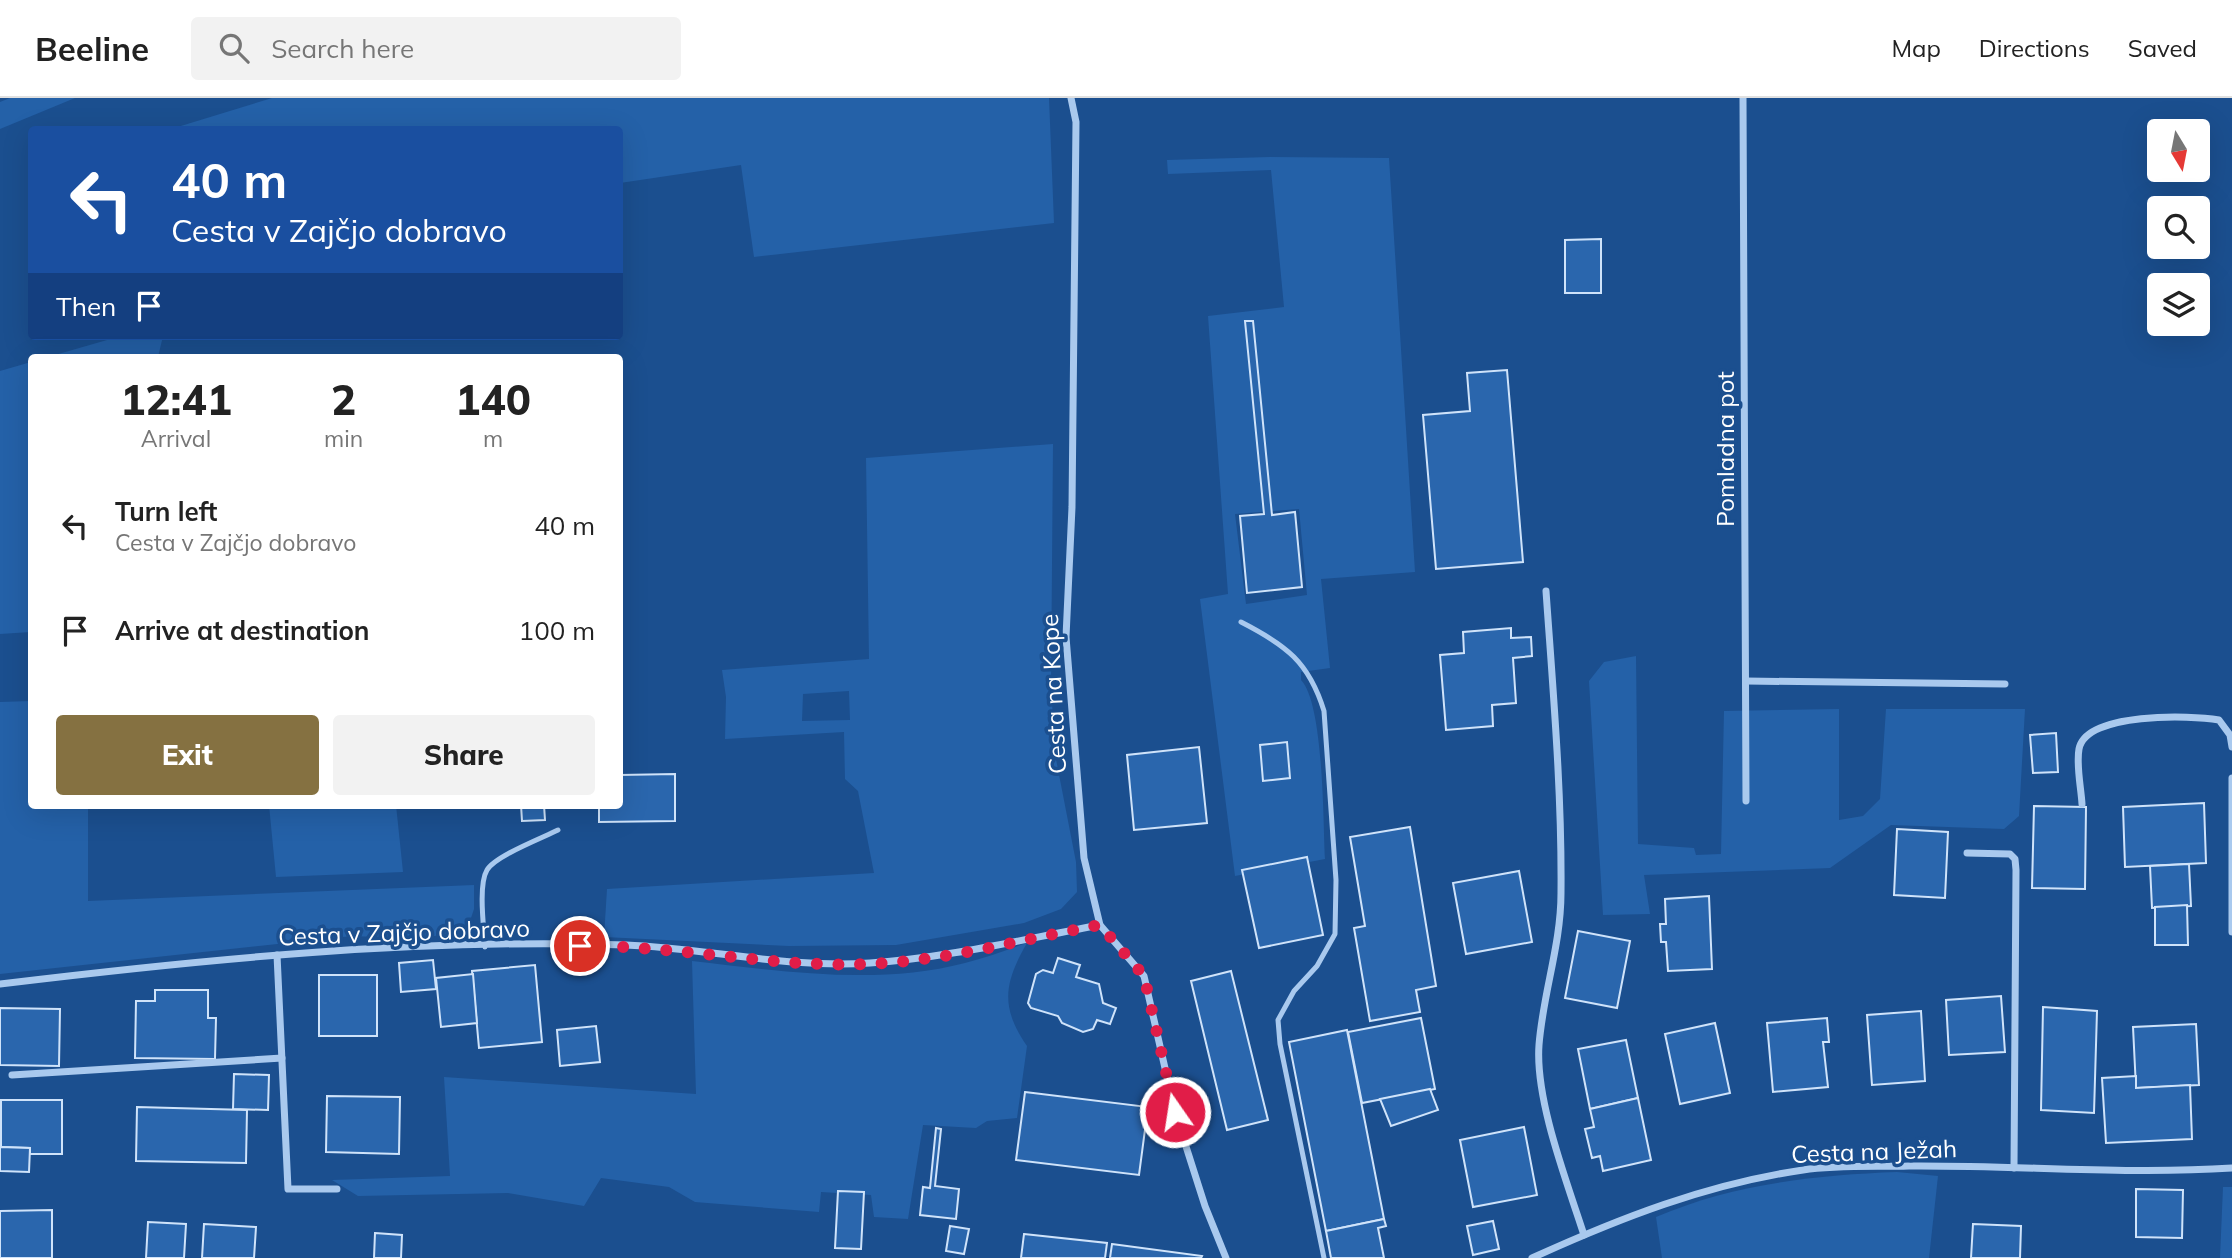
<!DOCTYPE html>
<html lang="en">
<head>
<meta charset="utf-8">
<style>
  :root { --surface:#fff; --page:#f2f2f2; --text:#222; --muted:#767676; --line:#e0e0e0; --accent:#857141 }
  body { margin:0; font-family:Mulish,sans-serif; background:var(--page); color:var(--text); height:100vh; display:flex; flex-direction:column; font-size:26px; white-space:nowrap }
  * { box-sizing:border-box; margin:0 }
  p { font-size:23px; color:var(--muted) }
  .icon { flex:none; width:38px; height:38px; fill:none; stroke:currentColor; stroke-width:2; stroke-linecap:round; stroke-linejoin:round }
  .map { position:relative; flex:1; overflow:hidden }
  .panel { position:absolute; left:28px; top:256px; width:595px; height:455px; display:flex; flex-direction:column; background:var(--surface); border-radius:7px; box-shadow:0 7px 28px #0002 }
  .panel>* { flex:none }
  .hud { position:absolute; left:28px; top:28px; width:595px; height:214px; border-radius:7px; box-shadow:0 7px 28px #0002; background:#1a4fa0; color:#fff; overflow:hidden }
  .needle { width:46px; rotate:170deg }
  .controls { position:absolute; left:2147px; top:21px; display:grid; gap:14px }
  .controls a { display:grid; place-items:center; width:63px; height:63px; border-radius:7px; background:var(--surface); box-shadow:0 7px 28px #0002; font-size:35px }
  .pin { position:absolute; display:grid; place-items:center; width:60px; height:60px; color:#fff; margin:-30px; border:4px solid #fff; border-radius:50%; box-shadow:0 2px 7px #0007 }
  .me { position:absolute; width:77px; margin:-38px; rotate:347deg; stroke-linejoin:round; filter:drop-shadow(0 0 5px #0008) }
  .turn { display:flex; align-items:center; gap:24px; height:147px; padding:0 28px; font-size:32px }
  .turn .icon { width:91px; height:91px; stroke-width:2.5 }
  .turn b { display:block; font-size:49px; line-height:60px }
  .then { display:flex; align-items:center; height:66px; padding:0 28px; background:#0003; gap:14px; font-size:26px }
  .eta { display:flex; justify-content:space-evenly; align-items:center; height:119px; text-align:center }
  .eta b { font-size:42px; font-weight:800; line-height:49px }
  .action { display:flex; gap:14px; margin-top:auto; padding:14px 28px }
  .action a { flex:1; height:80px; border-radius:7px; background:var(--accent); color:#fff; font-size:28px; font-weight:800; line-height:80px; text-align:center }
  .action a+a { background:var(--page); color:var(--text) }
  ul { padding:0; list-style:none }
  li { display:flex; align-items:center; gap:21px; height:105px; padding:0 28px }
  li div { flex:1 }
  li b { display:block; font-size:26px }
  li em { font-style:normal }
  header { display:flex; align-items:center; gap:42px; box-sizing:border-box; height:98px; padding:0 35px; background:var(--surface); border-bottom:2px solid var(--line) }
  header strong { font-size:33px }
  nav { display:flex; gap:38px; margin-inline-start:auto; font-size:24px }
  .search { width:490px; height:63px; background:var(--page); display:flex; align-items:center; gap:18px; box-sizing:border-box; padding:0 24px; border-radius:7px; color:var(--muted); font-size:26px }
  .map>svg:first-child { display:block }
  .green { fill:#2461a8; fill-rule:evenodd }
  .building { fill:#2a66ad; stroke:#cfe3fa; stroke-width:2 }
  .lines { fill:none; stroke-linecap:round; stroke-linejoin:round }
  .lane { stroke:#a9c9ee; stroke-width:5 }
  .street { stroke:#a9c9ee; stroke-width:7 }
  .route { stroke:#e11d48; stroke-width:12; stroke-dasharray:0 21.6 }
  .labels { text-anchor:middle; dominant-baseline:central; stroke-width:7; stroke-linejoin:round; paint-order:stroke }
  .street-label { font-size:24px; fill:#fff; stroke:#1b4f8f }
</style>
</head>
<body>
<header>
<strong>Beeline</strong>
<div class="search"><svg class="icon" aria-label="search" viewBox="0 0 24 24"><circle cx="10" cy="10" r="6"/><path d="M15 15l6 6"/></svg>Search here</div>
<nav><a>Map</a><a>Directions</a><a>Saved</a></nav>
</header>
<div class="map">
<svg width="2232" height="1160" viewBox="0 0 2232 1160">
  <rect width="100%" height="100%" fill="#1b4f8f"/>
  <g class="green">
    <polygon points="10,0 75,0 0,31 0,4"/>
    <polygon points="272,0 1049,0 1054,125 754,159 741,67 620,85 620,32 171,31"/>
    <path d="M1270,59L1389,60L1415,474L1321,481L1330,570L1301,574V582C1324,606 1323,724 1325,761L1235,778L1200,501L1228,496L1208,218L1284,209L1271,72L1168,76L1167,62ZM1299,411L1307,497L1246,506L1235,416Z"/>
    <polygon points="121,238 163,238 158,259 48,259"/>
    <polygon points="31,264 31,534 0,536 0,273"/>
    <path d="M1053,346L1051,587L1055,656L1076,764L1077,794L1061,811L1024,825L896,847L789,848L604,839L607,791L874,775L858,693L845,681L844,634L725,641L726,599L722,572L869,561L866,360ZM849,593L850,622L802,623L803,596Z"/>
    <polygon points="1636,558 1638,746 1694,750 1696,757 1721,756 1724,613 1839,611 1839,722 1863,718 1880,701 1886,611 2025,611 2019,718 2004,731 1891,727 1830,770 1644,777 1650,816 1603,817 1589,583 1604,564"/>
    <path d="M31,603L32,707H88V803L474,787V811L469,826C439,846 388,839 352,838L0,876V604Z"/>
    <polygon points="269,707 396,707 403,774 276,779"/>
    <path d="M1027,845C1004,885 1000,909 1027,948L1017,1020L987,1023L976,1030L923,1027L908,1121L874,1119L871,1097L821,1094L819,1114L695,1104L669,1089L601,1080L584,1108L508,1095L358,1098L332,1082L450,1078L444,979L696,996L692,863C781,873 877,888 965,865C986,860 1006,852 1027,845Z"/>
    <path d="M1897,1074L1938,1078L1929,1160H1662L1656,1119C1732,1086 1816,1077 1897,1074Z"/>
    <polygon points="2223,1089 2232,1089 2232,1160 2220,1160"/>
  </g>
  <g class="building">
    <polygon points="1601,141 1601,195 1565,195 1565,142"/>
    <polygon points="1245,223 1253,223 1272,417 1295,414 1302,489 1247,495 1240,418 1264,416"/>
    <polygon points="1507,272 1523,464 1436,471 1423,317 1470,313 1467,275"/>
    <polygon points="1511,530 1511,540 1531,539 1532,558 1513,560 1516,605 1492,607 1493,628 1446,632 1440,557 1464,555 1463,534"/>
    <polygon points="2056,635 2058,674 2033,675 2030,637"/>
    <polygon points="1287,644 1290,680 1263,683 1260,647"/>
    <polygon points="1199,649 1207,725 1134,732 1127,657"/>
    <polygon points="675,676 675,723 599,724 599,707 620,707 620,677"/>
    <polygon points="2204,705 2206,765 2125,769 2123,709"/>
    <polygon points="521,707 544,707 545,722 522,723"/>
    <polygon points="2034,708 2086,709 2085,791 2032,790"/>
    <polygon points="1410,729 1436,888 1416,892 1420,914 1370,923 1354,830 1365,828 1350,739"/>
    <polygon points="1897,731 1948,734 1945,800 1894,797"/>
    <polygon points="1307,759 1323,837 1259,850 1242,772"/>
    <polygon points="2189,766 2191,808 2152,810 2150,768"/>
    <polygon points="1519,773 1532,844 1466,856 1453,785"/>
    <polygon points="1709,798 1712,871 1668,873 1666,844 1661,844 1660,826 1666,826 1665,801"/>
    <polygon points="2187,807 2188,847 2155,847 2155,809"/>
    <polygon points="1578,833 1630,843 1617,910 1565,900"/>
    <polygon points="1058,860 1080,867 1076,879 1099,886 1103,905 1116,910 1110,926 1097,922 1093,931 1083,934 1062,925 1058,918 1031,910 1028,905 1036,876 1043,872 1053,875"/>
    <polygon points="433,862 436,891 401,894 399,865"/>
    <polygon points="535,867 542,944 479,950 472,873"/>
    <polygon points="1231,873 1268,1022 1227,1032 1191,883"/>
    <polygon points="473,876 477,925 441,929 436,880"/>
    <rect x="319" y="877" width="58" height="61"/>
    <polygon points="155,892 208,892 208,920 216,920 215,961 135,960 136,903 155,903"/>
    <polygon points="2001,898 2005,954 1949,957 1946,902"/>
    <polygon points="2043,909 2097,913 2094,1015 2041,1012"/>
    <polygon points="0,910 60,911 59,968 0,967"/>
    <polygon points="1921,913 1925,983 1872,987 1867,917"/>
    <polygon points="1421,920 1435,991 1362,1005 1348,934"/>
    <polygon points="1827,920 1829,944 1823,944 1828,989 1773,994 1767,925"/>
    <polygon points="1715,925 1730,995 1680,1006 1665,936"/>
    <polygon points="2196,926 2199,987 2136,990 2133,929"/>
    <polygon points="596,928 600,964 560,968 557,932"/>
    <polygon points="1347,932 1384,1121 1326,1133 1289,944"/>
    <polygon points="1626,942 1638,1000 1590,1011 1578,951"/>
    <polygon points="234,976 269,977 268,1012 233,1011"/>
    <polygon points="2136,978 2136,990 2190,987 2192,1041 2106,1045 2102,980"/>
    <polygon points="1430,991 1438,1012 1391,1028 1380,1001"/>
    <polygon points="1025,994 1148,1009 1139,1077 1016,1062"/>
    <polygon points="327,998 400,999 399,1056 326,1054"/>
    <polygon points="1638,1000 1651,1062 1603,1073 1600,1058 1592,1060 1585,1031 1594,1029 1590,1011"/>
    <polygon points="1,1002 62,1002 62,1056 30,1056 30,1050 1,1049"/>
    <polygon points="137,1009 247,1012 246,1065 136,1063"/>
    <polygon points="1524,1029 1537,1097 1473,1109 1460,1042"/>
    <polygon points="936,1030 941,1031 935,1088 959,1091 956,1121 920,1117 923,1089 930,1090"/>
    <polygon points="0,1049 30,1050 29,1074 0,1073"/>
    <polygon points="2136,1091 2183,1092 2182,1140 2136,1139"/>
    <polygon points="838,1093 864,1094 861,1151 835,1150"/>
    <polygon points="52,1112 52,1160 0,1160 0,1113"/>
    <polygon points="1384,1121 1386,1128 1378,1130 1384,1160 1331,1160 1326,1133"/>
    <polygon points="1493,1123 1499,1151 1473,1157 1467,1128"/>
    <polygon points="148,1124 186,1126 184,1160 146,1160"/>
    <polygon points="204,1126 256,1129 254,1160 202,1160"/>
    <polygon points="1973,1126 2021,1128 2020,1160 1971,1160"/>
    <polygon points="950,1128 969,1131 964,1156 946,1153"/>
    <polygon points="375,1135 402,1137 401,1160 374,1160"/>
    <polygon points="1024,1136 1107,1145 1105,1160 1021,1160"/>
    <polygon points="1112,1146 1202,1158 1201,1160 1110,1160"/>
  </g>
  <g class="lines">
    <g class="lane">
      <path d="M1241,524C1286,547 1309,564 1324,613L1336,782L1335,836L1317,868L1294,893L1278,922L1280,946L1324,1160"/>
      <path d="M485,849C484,831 478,787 487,772C495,758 542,740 558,732"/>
    </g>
    <g class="street">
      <polyline points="1071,0 1076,24 1072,409 1066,539 1084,760 1100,827 1144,878 1175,1014 1205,1108 1226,1160"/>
      <polyline points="1743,0 1746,703"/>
      <path d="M1546,493C1553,593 1562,694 1561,795C1561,847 1543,895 1539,947C1535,1002 1567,1084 1584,1137"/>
      <polyline points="1746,583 2005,586"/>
      <polyline points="2232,680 2232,834"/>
      <path d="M2082,706C2081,689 2076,667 2079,651C2086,614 2191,617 2219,622L2230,637L2232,649"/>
      <polyline points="1967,755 2010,756 2015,761 2016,772 2014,1070"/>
      <polyline points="277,857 288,1091 337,1091"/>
      <path d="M0,886C206,861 418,840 626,847C707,850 789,871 870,865C947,860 1024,841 1100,827"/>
      <polyline points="12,977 282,960"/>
      <path d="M1532,1160C1620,1120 1707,1086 1803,1072C1838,1067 1874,1069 1909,1068C2017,1067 2125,1077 2232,1070"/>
    </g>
  </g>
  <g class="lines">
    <path class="route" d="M580,848C676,847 772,870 868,866C946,863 1024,841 1100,827L1144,878L1175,1014"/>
  </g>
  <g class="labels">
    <g class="street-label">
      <text transform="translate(1725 351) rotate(-90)">Pomladna pot</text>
      <text transform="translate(1053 596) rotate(-93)">Cesta na Kope</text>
      <text transform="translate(404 834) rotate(-2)">Cesta v Zajčjo dobravo</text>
      <text transform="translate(1874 1053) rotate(-2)">Cesta na Ježah</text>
    </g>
  </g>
</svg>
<div class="controls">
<a><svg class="needle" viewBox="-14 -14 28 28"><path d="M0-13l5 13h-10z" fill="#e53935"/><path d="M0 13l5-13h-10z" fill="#767676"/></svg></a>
<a><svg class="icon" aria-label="search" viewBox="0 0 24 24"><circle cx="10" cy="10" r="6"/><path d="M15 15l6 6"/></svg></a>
<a><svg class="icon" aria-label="layers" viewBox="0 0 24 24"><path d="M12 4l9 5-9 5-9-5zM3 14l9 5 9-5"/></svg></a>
</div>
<div class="pin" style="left:580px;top:848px;background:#d93025"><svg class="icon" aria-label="arrive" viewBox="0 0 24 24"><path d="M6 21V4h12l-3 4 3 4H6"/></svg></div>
<svg class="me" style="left:1175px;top:1014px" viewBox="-20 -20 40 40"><circle r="17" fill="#e11d48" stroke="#fff" stroke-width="3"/><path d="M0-11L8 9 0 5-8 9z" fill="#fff"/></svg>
<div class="hud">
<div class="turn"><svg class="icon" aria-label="left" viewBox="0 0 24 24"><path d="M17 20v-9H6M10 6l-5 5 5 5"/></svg><div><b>40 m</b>Cesta v Zajčjo dobravo</div></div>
<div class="then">Then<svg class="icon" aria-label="arrive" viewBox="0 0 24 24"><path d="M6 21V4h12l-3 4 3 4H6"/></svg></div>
</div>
<section class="panel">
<div class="eta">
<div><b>12:41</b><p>Arrival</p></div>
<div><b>2</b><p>min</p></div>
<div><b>140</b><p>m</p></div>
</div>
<ul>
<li><svg class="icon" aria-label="left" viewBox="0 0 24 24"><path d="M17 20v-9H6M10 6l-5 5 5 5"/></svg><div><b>Turn left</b><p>Cesta v Zajčjo dobravo</p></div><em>40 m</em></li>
<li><svg class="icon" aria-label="arrive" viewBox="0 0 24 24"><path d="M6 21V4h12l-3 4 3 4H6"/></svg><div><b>Arrive at destination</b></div><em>100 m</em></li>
</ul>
<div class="action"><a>Exit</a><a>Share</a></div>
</section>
</div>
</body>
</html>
